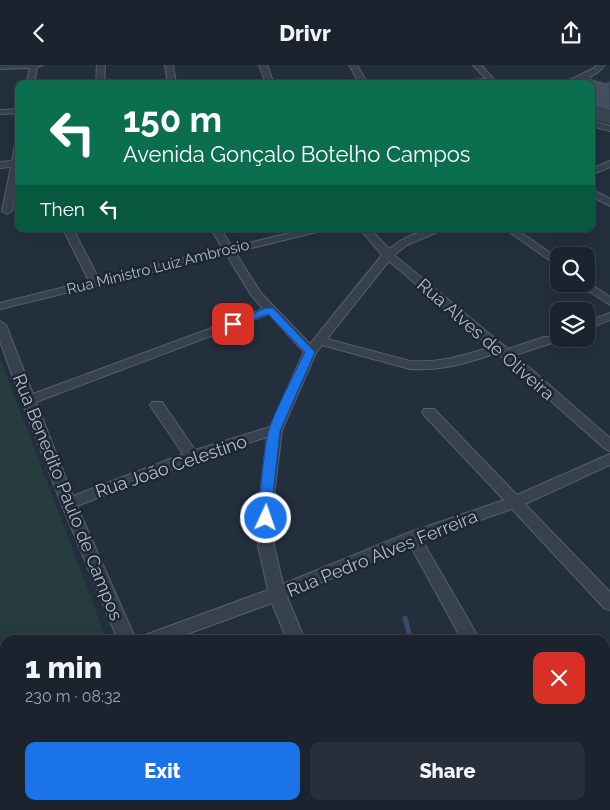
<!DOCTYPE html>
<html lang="en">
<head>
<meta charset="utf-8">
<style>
  :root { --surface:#1b232e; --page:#282f3a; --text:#f1f3f6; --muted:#a0a4aa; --line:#39404a; --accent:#1a73e8 }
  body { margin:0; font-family:Raleway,sans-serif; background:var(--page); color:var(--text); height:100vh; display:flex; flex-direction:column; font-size:19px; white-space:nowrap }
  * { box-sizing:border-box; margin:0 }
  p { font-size:16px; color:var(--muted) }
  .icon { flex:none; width:28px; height:28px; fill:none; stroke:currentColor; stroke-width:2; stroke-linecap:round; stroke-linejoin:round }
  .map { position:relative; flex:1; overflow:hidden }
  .sheet { position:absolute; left:0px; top:570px; width:610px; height:175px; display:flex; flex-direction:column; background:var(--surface); border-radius:15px 15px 0 0; box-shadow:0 5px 20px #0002,0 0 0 1px var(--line) }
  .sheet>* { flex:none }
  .top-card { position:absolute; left:15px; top:15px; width:580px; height:152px; border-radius:10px; box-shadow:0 5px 20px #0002,0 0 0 1px var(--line); background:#0b6e4f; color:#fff; overflow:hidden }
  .fabs { position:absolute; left:550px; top:182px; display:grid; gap:10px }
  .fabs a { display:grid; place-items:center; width:45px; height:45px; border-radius:10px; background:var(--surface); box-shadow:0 5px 20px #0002,0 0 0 1px var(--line); font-size:25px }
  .pin { position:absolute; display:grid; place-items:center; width:42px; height:42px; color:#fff; margin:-21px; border-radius:10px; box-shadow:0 2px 8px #0006 }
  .me { position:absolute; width:55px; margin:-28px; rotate:3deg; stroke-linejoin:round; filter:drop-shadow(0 0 4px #0008) }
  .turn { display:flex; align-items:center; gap:18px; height:105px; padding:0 25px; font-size:22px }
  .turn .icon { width:65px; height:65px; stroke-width:2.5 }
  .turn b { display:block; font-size:35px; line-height:42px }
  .then { display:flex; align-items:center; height:48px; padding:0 25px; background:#0003; gap:10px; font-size:19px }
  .round { display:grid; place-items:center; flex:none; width:52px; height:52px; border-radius:10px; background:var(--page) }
  .headline { display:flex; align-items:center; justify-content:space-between; height:85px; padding:0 25px }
  h1 { font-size:30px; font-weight:800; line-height:38px }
  .button { display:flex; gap:10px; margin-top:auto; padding:10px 25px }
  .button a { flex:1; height:58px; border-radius:10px; background:var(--accent); color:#fff; font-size:20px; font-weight:800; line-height:58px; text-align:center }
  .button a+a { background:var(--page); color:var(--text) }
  header { display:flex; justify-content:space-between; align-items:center; height:65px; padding:0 25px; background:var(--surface); font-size:22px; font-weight:800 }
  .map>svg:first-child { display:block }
  .green { fill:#263c3f }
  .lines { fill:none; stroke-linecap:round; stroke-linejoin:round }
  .stream { stroke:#394c67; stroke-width:5 }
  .minor-casing { stroke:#565f6c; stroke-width:2 }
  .minor { fill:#38414e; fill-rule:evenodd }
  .wall { fill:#3b4654 }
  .building { fill:#455162; stroke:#303945 }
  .route { fill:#1a73e8; stroke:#114b97 }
  .labels { text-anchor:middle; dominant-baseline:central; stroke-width:5; stroke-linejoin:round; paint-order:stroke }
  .far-street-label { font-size:15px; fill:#b4bcc9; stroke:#1d2633 }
  .street-label { font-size:18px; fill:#b4bcc9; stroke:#1d2633 }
</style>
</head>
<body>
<header><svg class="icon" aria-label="back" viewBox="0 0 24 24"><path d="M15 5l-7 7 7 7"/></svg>Drivr<svg class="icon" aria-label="share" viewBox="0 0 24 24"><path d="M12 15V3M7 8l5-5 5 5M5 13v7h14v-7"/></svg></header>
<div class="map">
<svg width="610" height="745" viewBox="0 0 610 745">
  <rect width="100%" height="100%" fill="#242f3e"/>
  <polygon class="green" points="0,293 107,575 5,575 5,653 0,655"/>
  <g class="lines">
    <g class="stream">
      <polyline points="405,553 411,575"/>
      <polyline points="546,740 551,745"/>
    </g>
    <g class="minor-casing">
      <g id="minor">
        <polygon points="0,0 43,0 37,2 34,19 26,19 30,3 0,4"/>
        <polygon points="97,0 105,0 104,19 96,19"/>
        <polygon points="165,0 173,0 176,19 168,19"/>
        <polygon points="259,0 267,0 274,19 266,19"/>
        <polygon points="349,0 357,0 368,19 360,19"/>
        <polygon points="473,0 481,0 498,19 438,19 442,17 486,14"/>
        <path d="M597,0H605C596,12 577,19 562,19L594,3Z"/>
        <polygon points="19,44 19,48 0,49 0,45"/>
        <polygon points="591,56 610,61 610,66 591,61"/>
        <polygon points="19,77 19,106 12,146 7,149 2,146 11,102 0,103 0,97 12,96 15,80"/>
        <polygon points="610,96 610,102 591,110 591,104"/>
        <polygon points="591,124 610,134 610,141 591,131"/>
        <path d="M63,164H73L99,214L223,184L211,164H221L232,182L306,164H322L321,166L235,187L261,228L310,279L382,190L360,164H370L389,184C404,172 422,164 441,164L440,166L407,180L394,190L508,284L544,272H552L554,275L552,278L515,290L610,373V386L605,384L497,288C468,298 441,306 410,304L322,280L316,288L282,365L273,438L274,481L283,519L408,468L504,435L424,350L422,347L424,344H434L517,430L610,389V400L525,439L610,527V545L604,543L512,444L422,475L480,575H462L410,480L287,532L305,575H287L272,538L171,575H142L145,570L268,525L258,481L259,438L267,372L197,394L77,441L136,575H118L61,438L21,335L0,276V256L6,260L33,329L263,244L251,230L226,189L0,244V238L89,216ZM389,196L490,282C463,291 439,298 410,296L327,274ZM269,249L304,287L270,362L195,385L162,337H152L150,340L183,389L73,431L36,337Z"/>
        <polygon points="505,164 516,164 559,194 559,202"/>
        <polygon points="586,216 610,232 610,240 581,221 580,219 586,219"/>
        <polygon points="610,248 610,255 586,264 586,257"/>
        <polygon points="5,662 5,680 0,682 0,664"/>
        <polygon points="605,724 610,726 610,745 597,740 605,740"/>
        <polygon points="177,740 197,740 199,745 179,745"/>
        <polygon points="355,740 376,740 378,745 357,745"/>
      </g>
    </g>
    <use href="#minor" class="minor"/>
  </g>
  <polygon class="wall" points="610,16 610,59 591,54 591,19 606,18"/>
  <polygon class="building" points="589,13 606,18 610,16 610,46 591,41 591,19 575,19"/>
  <path class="route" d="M266,243H273L315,287L280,366L270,456H261C257,447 265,376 269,365C278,338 293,313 305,287L268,249L233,262L228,259Z"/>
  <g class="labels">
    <g class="far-street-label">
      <text transform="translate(158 202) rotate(-14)">Rua Ministro Luiz Ambrosio</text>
    </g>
    <g class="street-label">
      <text transform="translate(486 274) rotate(41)">Rua Alves de Oliveira</text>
      <text transform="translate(171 401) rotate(-19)">Rua João Celestino</text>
      <text transform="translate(68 432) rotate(68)">Rua Benedito Paulo de Campos</text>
      <text transform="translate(382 488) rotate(-22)">Rua Pedro Alves Ferreira</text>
    </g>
  </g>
</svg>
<div class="fabs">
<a><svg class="icon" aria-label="search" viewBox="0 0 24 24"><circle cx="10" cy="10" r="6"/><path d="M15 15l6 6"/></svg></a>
<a><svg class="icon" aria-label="layers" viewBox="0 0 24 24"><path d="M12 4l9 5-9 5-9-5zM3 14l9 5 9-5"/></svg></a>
</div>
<div class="pin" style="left:233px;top:259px;background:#d93025"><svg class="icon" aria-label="arrive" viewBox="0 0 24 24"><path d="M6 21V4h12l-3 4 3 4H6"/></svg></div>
<svg class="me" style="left:266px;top:453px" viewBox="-20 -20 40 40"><circle r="17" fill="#1a73e8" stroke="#fff" stroke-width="3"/><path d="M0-11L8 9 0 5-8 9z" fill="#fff"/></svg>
<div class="top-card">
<div class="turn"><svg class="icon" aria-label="left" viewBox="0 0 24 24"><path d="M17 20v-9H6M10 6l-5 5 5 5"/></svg><div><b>150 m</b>Avenida Gonçalo Botelho Campos</div></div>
<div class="then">Then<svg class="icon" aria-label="left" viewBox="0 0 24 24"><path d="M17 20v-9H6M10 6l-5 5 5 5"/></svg></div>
</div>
<section class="sheet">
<div class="headline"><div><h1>1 min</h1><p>230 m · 08:32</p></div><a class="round" style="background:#d93025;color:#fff"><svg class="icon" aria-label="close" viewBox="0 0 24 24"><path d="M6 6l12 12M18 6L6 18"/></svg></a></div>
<div class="button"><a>Exit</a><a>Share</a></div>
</section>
</div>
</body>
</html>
